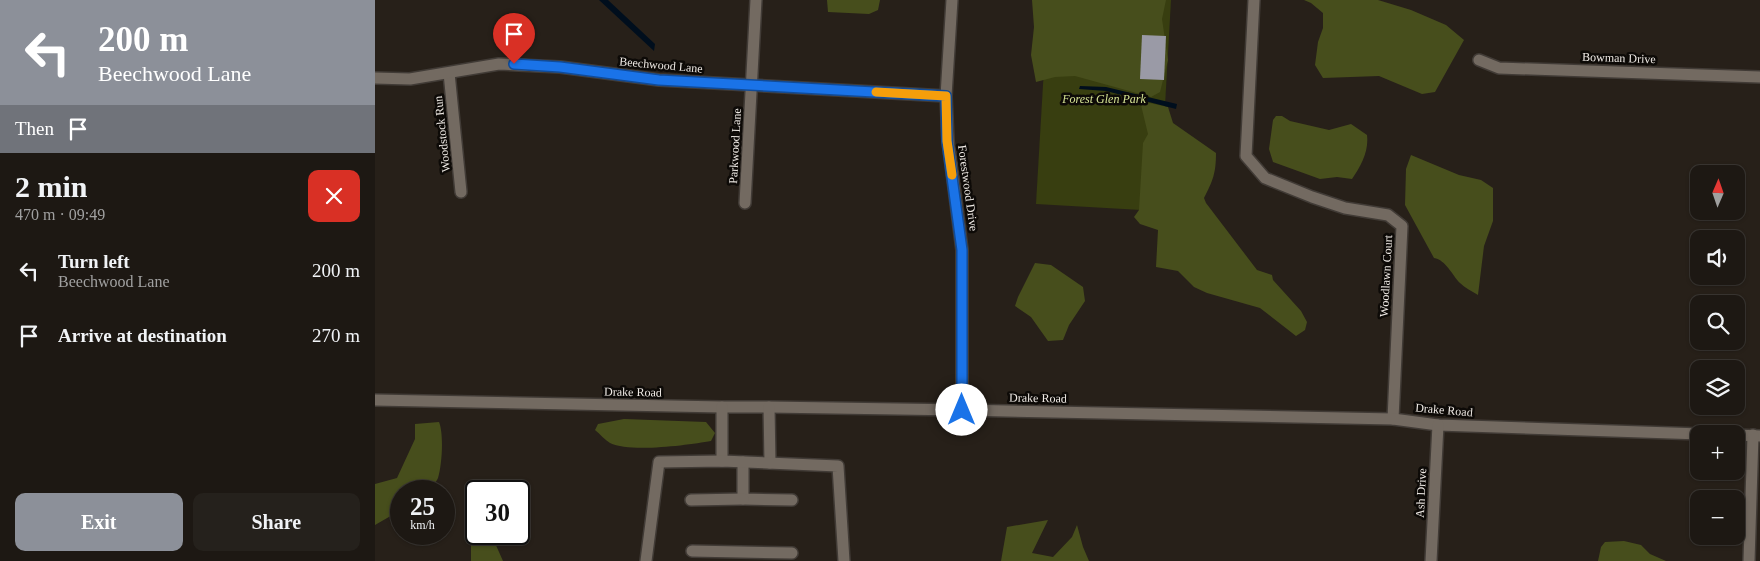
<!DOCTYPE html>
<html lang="en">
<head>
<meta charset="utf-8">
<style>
  :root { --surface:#1d1813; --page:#25211c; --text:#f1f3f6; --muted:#a0a0a0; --line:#3b3733; --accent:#8c9099 }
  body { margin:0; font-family:Georgia,serif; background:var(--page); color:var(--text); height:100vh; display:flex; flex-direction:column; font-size:19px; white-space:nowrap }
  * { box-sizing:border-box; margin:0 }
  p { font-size:16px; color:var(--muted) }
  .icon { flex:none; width:28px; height:28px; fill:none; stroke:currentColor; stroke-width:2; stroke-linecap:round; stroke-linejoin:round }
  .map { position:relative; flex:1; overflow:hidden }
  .side { display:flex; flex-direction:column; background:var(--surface); width:375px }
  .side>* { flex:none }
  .hud { background:#8c9099; color:#fff; overflow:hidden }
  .needle { width:32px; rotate:2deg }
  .tools { position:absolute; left:1315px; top:165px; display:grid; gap:10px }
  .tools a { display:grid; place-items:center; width:55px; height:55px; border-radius:10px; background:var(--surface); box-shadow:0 1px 4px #0004,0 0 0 1px var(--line); font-size:25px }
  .speed { position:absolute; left:15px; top:480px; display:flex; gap:10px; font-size:25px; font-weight:700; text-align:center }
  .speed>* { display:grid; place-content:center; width:65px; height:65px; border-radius:50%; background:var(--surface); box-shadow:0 1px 4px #0004,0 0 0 1px var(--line); line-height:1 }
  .speed small { font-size:12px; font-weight:400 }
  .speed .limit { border:2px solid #111; border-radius:8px; background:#fff; color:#111 }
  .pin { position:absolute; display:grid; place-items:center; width:42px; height:42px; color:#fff; margin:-51px -21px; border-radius:50% 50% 50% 0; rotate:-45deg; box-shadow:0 0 5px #0007 }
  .pin .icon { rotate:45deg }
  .me { position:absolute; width:55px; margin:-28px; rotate:0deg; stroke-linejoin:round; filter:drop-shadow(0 0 4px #0008) }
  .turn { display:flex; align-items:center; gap:18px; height:105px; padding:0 15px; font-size:22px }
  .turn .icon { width:65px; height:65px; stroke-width:2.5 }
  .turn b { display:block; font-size:35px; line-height:42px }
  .then { display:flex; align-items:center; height:48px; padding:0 15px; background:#0003; gap:10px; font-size:19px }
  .round { display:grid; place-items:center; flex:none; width:52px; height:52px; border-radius:10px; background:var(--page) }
  .overview { display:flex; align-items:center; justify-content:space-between; height:85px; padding:0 15px }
  h1 { font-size:30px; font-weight:700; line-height:38px }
  .primary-button { display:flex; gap:10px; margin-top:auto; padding:10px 15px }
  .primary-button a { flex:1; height:58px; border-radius:10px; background:var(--accent); color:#fff; font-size:20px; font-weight:700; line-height:58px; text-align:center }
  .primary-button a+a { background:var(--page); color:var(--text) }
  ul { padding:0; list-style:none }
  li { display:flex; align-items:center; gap:15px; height:65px; padding:0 15px }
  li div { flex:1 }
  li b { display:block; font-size:19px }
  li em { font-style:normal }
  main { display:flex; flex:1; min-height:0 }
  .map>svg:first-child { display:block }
  .green { fill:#383e10 }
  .forest { fill:#474e1c }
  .water { fill:#000e1d }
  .building { fill:#9a9aa6 }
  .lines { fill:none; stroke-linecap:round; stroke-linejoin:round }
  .minor-casing { stroke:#413b36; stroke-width:14 }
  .minor { stroke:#736a61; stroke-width:11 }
  .route-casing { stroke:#114b97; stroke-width:12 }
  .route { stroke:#1a73e8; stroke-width:9 }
  .slow { stroke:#f59e0b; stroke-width:9 }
  .labels { text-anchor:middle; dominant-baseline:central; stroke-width:5; stroke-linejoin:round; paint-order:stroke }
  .street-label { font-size:12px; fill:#efeae5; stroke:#0d0a07 }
  .park-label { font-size:12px; font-style:italic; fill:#d6e394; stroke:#0d0a07 }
</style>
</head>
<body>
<main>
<section class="side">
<div class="hud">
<div class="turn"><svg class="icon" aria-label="left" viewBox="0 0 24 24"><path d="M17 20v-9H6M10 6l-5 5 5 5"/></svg><div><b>200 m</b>Beechwood Lane</div></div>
<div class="then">Then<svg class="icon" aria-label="arrive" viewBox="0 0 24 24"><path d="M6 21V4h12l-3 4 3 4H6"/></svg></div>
</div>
<div class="overview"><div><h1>2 min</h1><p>470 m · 09:49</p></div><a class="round" style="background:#d93025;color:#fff"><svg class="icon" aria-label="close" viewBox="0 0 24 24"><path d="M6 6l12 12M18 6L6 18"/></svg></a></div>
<ul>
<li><svg class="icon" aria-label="left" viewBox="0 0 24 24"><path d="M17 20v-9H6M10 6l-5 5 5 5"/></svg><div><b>Turn left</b><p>Beechwood Lane</p></div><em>200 m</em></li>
<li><svg class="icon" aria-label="arrive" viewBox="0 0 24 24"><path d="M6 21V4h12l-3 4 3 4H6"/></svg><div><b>Arrive at destination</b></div><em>270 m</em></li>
</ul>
<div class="primary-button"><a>Exit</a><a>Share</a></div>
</section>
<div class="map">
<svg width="1385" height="561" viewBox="0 0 1385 561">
  <rect width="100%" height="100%" fill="#272019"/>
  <polygon class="green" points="673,0 796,0 784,211 661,204"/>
  <g class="forest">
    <polygon points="452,0 505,0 503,10 494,14 453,12"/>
    <polygon points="657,0 791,0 787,19 793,60 785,92 776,97 700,76 680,77 661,82 656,55 659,27"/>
    <polygon points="929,0 1003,0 1036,10 1071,25 1089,40 1060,92 1047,94 1004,76 948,78 940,65 943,42 948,28 948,13 936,3"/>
    <path d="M765,101L793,107L798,123L841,153C841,173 838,181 829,198L831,203L882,270L897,275L898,280L926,311L932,322L930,330L921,336L885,308L832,293L819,287L803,271L781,267L783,230L765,224L759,217L764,210L768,143L773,134Z"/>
    <path d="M901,116H907L915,121L954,130L976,124L992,135C994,151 986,166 977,179L962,177L945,179L898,162L894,149L898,120Z"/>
    <path d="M1036,155L1084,175L1106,180L1118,188V221L1109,246L1103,295C1097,291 1090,288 1085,283C1077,275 1071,260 1059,258L1030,205L1031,169Z"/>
    <polygon points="660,263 676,265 708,287 710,301 694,325 688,340 673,341 656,317 640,306 643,297"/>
    <path d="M249,419L331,422L340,433L336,441C313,445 255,453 235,443C230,440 225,434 220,430L223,424Z"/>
    <path d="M64,422C69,434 67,465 63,478C61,483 56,487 53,491H26V510L0,525V484L22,478L40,439V424Z"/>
    <polygon points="673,520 657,553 678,557 697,537 702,525 708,547 714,561 626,561 632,527"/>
    <polygon points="99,527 101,528 101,534 116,534 128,561 96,561 96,540 94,530"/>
    <polygon points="1249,541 1266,545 1275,554 1291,561 1223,561 1226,547 1230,542"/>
  </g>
  <g class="water">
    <polygon points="224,0 233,0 280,44 279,51"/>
    <polygon points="705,86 731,87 802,104 801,109 731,91 704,89"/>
  </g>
  <polygon class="building" points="767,35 791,36 789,80 765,79"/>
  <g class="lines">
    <g class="minor-casing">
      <g id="minor">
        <polyline points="577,0 571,96 573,141 587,250 587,410"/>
        <polyline points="879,0 871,156 890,178 937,197 970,208 1013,215 1027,226 1018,419"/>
        <polyline points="1104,60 1124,68 1385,77"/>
        <polyline points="74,73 86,192"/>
        <polyline points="0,78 35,79 124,64 185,67 284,80 571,96"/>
        <polyline points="370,203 381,0"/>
        <polyline points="0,400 347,407 394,407 587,410 1018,419 1063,425 1326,434"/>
        <polyline points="347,407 347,461"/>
        <polyline points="394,407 395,463"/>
        <polyline points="1361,435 1385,436"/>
        <polyline points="368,462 368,499 417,500"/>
        <polyline points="316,500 368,499"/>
        <polyline points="317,551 417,553"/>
        <polyline points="271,561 284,462 347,461 463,466 469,561"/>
        <polyline points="1056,561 1063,425"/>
        <polyline points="1374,561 1378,435"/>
      </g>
    </g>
    <use href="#minor" class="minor"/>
  </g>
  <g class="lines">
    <g class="route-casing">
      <polyline id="route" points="139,64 185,67 284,80 571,96 572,141 587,250 587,410"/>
    </g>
    <use href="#route" class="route"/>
    <polyline class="slow" points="501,92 571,96 572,141 577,175"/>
  </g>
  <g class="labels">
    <g class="street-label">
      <text transform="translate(1244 58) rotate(2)">Bowman Drive</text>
      <text transform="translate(286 65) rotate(5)">Beechwood Lane</text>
      <text transform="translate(67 134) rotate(-96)">Woodstock Run</text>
      <text transform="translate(360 146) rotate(-87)">Parkwood Lane</text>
      <text transform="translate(593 188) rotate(82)">Forestwood Drive</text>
      <text transform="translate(1011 276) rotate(-87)">Woodlawn Court</text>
      <text transform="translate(258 392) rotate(1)">Drake Road</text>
      <text transform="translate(663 398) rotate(1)">Drake Road</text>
      <text transform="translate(1069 410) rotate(5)">Drake Road</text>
      <text transform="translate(1046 493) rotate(-87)">Ash Drive</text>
    </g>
    <g class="park-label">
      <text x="729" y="99">Forest Glen Park</text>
    </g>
  </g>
</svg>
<div class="tools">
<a><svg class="needle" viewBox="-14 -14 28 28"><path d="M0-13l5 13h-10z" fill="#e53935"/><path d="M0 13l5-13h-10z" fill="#a0a0a0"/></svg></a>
<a><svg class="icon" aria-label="sound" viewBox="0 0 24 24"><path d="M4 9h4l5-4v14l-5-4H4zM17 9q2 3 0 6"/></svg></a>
<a><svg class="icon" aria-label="search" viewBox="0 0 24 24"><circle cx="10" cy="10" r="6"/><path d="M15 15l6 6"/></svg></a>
<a><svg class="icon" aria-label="layers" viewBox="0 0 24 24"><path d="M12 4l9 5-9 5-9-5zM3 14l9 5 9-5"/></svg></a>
<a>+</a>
<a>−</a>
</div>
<div class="speed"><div>25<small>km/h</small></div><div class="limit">30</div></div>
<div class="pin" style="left:139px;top:64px;background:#d93025"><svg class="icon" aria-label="arrive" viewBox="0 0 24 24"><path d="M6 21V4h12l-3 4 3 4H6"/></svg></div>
<svg class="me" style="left:587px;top:410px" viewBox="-20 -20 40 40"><circle r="19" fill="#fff"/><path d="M0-13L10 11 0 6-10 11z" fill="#1a73e8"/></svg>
</div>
</main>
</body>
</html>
